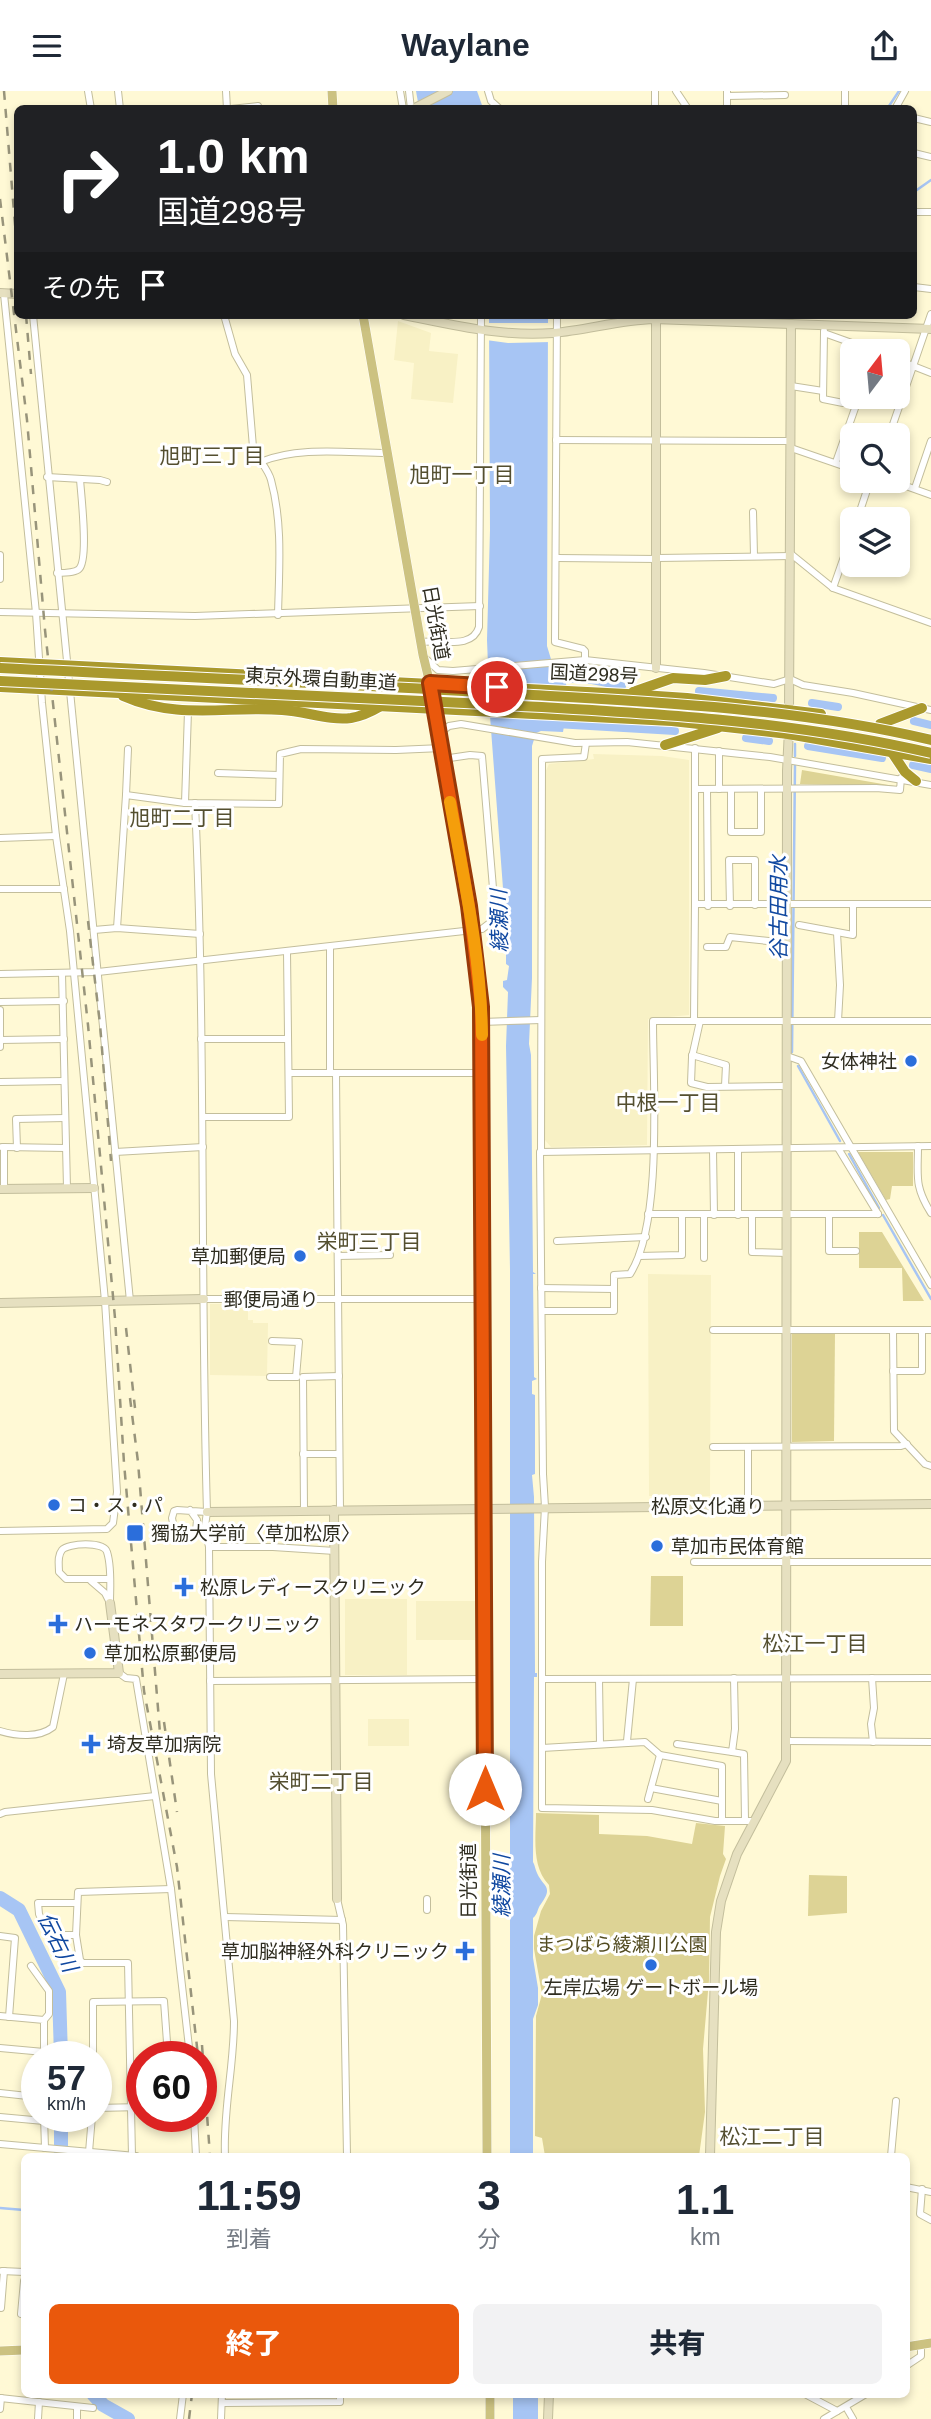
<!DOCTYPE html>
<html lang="ja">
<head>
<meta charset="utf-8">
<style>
  :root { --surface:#fff; --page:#f2f2f3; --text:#1f2937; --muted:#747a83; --accent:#ea580c }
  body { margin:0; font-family:Arial,"Noto Sans JP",sans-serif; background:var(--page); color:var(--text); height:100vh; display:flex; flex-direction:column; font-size:26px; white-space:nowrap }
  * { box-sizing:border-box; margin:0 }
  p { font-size:23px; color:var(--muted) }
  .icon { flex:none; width:38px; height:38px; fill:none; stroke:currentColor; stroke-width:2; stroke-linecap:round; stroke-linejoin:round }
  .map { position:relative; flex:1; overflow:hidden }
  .drawer { position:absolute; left:21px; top:2062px; width:889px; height:245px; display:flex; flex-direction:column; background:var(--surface); border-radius:10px; box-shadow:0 4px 10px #0003 }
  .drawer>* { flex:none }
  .top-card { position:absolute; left:14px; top:14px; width:903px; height:214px; border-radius:10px; box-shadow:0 4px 10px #0003; background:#202124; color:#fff; overflow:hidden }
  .needle { width:46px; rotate:16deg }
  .tools { position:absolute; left:840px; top:248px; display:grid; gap:14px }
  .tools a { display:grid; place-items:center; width:70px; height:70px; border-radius:10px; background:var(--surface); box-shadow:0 4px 10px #0003; font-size:35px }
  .speed { position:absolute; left:21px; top:1950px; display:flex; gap:14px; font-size:35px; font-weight:700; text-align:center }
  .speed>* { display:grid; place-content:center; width:91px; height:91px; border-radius:50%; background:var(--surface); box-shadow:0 4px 10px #0003; line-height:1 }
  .speed small { font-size:18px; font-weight:400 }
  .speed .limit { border:10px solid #d22; background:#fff; color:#111 }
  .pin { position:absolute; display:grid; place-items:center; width:60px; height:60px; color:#fff; margin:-30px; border:4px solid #fff; border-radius:50%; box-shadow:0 2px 7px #0007 }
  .me { position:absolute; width:77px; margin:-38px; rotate:0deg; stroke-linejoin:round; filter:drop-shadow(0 0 5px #0008) }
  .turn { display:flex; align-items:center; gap:24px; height:147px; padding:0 28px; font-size:32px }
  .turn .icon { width:91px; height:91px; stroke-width:2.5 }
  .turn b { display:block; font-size:49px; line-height:60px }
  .then { display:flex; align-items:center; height:66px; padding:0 28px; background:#0003; gap:14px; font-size:26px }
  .eta { display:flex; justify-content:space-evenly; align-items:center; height:119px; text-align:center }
  .eta b { font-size:42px; font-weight:800; line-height:49px }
  .action { display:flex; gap:14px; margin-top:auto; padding:14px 28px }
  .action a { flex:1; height:80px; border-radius:10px; background:var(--accent); color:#fff; font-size:28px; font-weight:800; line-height:80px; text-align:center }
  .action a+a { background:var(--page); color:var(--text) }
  header { display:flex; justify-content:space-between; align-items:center; height:91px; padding:0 28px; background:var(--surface); font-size:32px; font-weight:800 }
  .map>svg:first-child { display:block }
  .built { fill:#f8f1c5 }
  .green { fill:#ddd395 }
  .water { fill:#a7c5f4 }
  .pier { fill:#fff9d5 }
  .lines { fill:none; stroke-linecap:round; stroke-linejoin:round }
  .stream { stroke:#a7c5f4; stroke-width:2.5 }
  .canal { stroke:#a7c5f4; stroke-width:8 }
  .river { stroke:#a7c5f4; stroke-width:14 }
  .street-casing { stroke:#c3be9c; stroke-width:8 }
  .secondary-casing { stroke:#c3be9c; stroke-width:10 }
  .primary-casing { stroke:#fff; stroke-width:10 }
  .highway-casing { stroke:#fff; stroke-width:12 }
  .street { stroke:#fff; stroke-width:6 }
  .secondary { stroke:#e6e0c0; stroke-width:8 }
  .primary { stroke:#ccc281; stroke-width:9 }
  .highway { stroke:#aa992d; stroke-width:10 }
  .rail { stroke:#98947b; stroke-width:2.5; stroke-dasharray:9 9; stroke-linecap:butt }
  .highway-bridge-casing { stroke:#fff; stroke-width:12; stroke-linecap:butt }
  .highway-bridge { stroke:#aa992d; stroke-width:10 }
  .route-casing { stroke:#983908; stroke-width:18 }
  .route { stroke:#ea580c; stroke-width:12 }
  .slow { stroke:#f59e0b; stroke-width:12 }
  .poi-dot { fill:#2b6edb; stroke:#fff; stroke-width:2.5 }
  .labels { text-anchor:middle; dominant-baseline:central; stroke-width:6; stroke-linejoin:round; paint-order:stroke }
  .street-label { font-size:19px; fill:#2f2d20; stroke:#fff }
  .poi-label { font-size:19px; fill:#2f2d20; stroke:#fff; text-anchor:start }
  .park-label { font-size:19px; fill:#524b20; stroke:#fff }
  .neighbourhood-label { font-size:21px; fill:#544f30; stroke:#fff }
  .water-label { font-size:21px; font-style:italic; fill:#1048a0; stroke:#fff }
</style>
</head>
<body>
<header><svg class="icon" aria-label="menu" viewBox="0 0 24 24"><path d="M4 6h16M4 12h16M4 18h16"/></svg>Waylane<svg class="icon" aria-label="share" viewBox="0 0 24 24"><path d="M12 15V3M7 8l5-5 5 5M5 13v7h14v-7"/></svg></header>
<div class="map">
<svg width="931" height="2328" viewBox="0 0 931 2328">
  <rect width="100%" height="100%" fill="#fff9d5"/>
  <g class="built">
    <polygon points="398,230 431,242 429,260 458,263 453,312 411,308 414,272 394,269"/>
    <polygon points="593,663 662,665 689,669 689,924 648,928 647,1054 551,1056 545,1049 545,682 549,673 594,668"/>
    <polygon points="648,1183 711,1184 710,1405 649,1405"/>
    <polygon points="210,1213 248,1213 248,1229 253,1229 253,1232 268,1232 267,1285 210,1284"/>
    <rect x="345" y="1508" width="62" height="76"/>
    <rect x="416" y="1510" width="59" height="39"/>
    <rect x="368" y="1628" width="41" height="27"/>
  </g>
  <g class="green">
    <polygon points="802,679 894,695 800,693"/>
    <polygon points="858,1061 913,1061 913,1095 892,1095 890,1108 886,1109"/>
    <polygon points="859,1141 882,1141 924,1210 903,1210 902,1177 859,1177"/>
    <polygon points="794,1242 835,1242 834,1350 792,1351 792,1243"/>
    <polygon points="651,1485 683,1485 683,1535 650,1535"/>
    <path d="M536,1722L599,1724V1743L647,1745L692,1753L696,1732L725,1735L723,1763L726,1768L720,1785L710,1826L709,1889L703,1958L705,2021L699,2065H545L542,2047L535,2045L536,1925L542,1903L534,1858V1845L541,1820L550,1803L549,1794C531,1775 536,1746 536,1722Z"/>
    <polygon points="809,1784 847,1785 847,1822 808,1825"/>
  </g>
  <g class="water">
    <polygon points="416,0 477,0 483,17 419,17"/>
    <path d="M489,224H548L547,555L554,578L567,581L566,595L555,596L553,625L565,629L563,641L541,640L536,642L532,655V887L529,953L531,964L533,1181L536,1183H533L534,1286L537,1288L532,1290V1303L535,1304V1383L532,1384L534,1406L535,1582H537V1586H534L533,1771C535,1774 535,1778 537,1782C543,1796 554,1795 541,1813C537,1818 538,1823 533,1827V1867L538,1897V1914L533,1928V2065H510V1179L506,955L508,901L503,896V890L507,889L509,875L506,873V837L490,625L487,549L490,439Z"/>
    <rect x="513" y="2303" width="25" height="25"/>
  </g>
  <polygon class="pier" points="486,232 551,232 551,251 508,252 486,249"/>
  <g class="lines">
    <g class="stream">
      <polyline points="887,18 899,0"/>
      <polyline points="914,101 931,89"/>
      <polyline points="795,665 795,653"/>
      <polyline points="792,961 795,674"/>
      <polyline points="798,975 840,1050"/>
      <polyline points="849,1063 879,1117"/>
      <polyline points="883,1124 931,1208"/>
      <polyline points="0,2117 24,2119"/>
    </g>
    <g class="canal">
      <polyline points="558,587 592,589 622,595"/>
      <polyline points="699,600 773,607"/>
      <polyline points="812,612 838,616"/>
      <polyline points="914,630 931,634"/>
      <polyline points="556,633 675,640"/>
      <polyline points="746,647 769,650"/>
      <polyline points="808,655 882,667"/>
      <polyline points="913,674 931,678"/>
    </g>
    <g class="river">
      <polyline points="0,1807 19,1819 59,1901 61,1965"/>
      <polyline points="61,2025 61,2065"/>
      <polyline points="93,2303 103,2314 128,2328"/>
    </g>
    <g class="street-casing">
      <g id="street">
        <polyline points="88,0 91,18"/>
        <polyline points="118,0 120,18"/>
        <polyline points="226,0 227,18"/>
        <polyline points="400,0 403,18"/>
        <polyline points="409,0 411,18"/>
        <polyline points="488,0 491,10 500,18"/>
        <polyline points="676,0 688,18"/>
        <polyline points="727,0 727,18"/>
        <polyline points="845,0 845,18"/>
        <polyline points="727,5 785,4"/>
        <polyline points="231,18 258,15 258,18"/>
        <polyline points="655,18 655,0"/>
        <polyline points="895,18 905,0"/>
        <polyline points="914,27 931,31"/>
        <polyline points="914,62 931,66"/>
        <polyline points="914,121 931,121"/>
        <polyline points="914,196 931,198"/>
        <polyline points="33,224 130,1210"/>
        <path d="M224,224L235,263L247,284L253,356C257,368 268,377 271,389C283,433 279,479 278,524"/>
        <polyline points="557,224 555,551 583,558 585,560 585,569"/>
        <polyline points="824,240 824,242 877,261"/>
        <polyline points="824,242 823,308 843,312"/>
        <polyline points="898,269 931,282"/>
        <polyline points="791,295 823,300"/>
        <polyline points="889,345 931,223"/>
        <polyline points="556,349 791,350"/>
        <polyline points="791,357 852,378"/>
        <path d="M260,371C300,355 346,362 388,362"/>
        <polyline points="836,371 859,306"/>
        <polyline points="47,386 100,389 107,391"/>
        <polyline points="892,390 931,404"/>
        <polyline points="915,397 931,350"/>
        <polyline points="753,421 754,465"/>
        <polyline points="857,429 870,390"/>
        <polyline points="791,463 833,497 931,532"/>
        <polyline points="0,464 0,488"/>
        <polyline points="557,467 657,468"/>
        <polyline points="657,467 791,465"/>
        <path d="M57,482C63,482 75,482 79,478C89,468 81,404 80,388"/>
        <polyline points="833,497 852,443"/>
        <polyline points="0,521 195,525 480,515"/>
        <path d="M421,551C441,548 472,559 479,536L481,224"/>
        <polyline points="426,568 438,579 453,580 585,569 704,582 774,593 790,588 803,594 853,602 931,619"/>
        <polyline points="440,642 449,635 461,633 575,652 627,651 770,666 931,694"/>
        <polyline points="218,682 279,684"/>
        <polyline points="695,698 876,697 900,699 901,687"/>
        <polyline points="707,698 708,815"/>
        <polyline points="719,698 719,660"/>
        <polyline points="731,698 731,741 761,741 761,698"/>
        <polyline points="126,704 128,658"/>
        <polyline points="185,712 188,620"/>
        <path d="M195,712C206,948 200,1184 207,1421L205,1435L209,1456L211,1683L234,1930C234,1976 223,2018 225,2065"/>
        <polyline points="0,747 56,745"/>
        <polyline points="0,798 64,798"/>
        <polyline points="695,813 695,657"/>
        <polyline points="730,815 729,769 755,769 755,814"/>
        <polyline points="799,834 853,844 853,813"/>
        <polyline points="117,837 126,704 185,712 279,713 280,663 301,658 396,659 442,657"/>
        <polyline points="94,839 117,837 200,843"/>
        <polyline points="837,842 840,894 838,930"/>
        <polyline points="330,856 330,982"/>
        <polyline points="707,856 726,856 730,846 787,852"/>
        <polyline points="62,882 67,1097"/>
        <polyline points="0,883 98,881 482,838 495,828 495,821 482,665 470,664 443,668"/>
        <polyline points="0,911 64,910"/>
        <polyline points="0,919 0,956"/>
        <polyline points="694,930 695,813 931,813"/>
        <polyline points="700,930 692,966 691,992 707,996 787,995"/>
        <polyline points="482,931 541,929"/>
        <polyline points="201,948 288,948"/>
        <polyline points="1,949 64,948"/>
        <polyline points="692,964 726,974 725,995"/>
        <polyline points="787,965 801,970 931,1194"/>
        <polyline points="289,982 482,982"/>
        <polyline points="336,982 340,1419"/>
        <polyline points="0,991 64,990"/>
        <polyline points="203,1026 289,1026 287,861"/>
        <path d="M918,1055C918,1085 914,1095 931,1122"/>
        <polyline points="2,1056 4,1056 4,1098"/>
        <polyline points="4,1056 65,1057"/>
        <polyline points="17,1057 16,1028 65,1027"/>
        <polyline points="838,1057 878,1123"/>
        <polyline points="713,1059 714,1124"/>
        <polyline points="738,1059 738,1124"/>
        <polyline points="115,1061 203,1056"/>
        <polyline points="541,1061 542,668 584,666 586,652"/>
        <polyline points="648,1123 878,1123"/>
        <polyline points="704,1124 704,1167"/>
        <polyline points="752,1124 752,1161 787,1162"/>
        <polyline points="829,1124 829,1160 856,1160"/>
        <polyline points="557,1150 646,1146"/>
        <polyline points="338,1165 390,1164"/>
        <polyline points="639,1165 682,1164 682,1123"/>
        <polyline points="541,1197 614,1198"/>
        <polyline points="204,1208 482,1208"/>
        <path d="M542,1220H614V1184L630,1183C663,1132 653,993 653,930H931"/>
        <polyline points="713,1239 931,1239"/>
        <polyline points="893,1240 894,1340 925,1373 931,1375"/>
        <polyline points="272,1250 299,1251 296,1286"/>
        <polyline points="893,1280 922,1280 922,1239"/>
        <polyline points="270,1286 297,1286"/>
        <polyline points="713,1356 901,1355 907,1353"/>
        <polyline points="303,1363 339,1363"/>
        <polyline points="748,1415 748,1356"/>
        <polyline points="190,1419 197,1429 196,1440 192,1444 175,1443 172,1427 174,1420 177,1419 207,1421"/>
        <polyline points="304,1419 303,1286 339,1285"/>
        <polyline points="0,1440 107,1438 113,1432 117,1401 105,1210 70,840 56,745 42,612 36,522 4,203"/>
        <polyline points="209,1456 273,1456 335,1460"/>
        <polyline points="694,1471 931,1471"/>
        <path d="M109,1488H66L59,1481C59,1474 57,1465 62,1459C68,1452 104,1450 107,1461C112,1476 110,1497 110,1512"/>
        <polyline points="91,1490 105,1502 109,1510"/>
        <polyline points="119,1582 126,1587 136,1588 171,1798 190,1965"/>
        <polyline points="872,1587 874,1617 871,1633 873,1651"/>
        <polyline points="542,1588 931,1587"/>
        <polyline points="599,1588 600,1653"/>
        <polyline points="210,1590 484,1588"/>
        <path d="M0,1640C17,1645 39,1647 53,1636L64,1583"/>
        <polyline points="627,1650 633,1588"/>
        <polyline points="787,1650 931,1651"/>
        <polyline points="677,1653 732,1661 735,1638 734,1587"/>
        <polyline points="542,1657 645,1651 660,1664 722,1675 722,1730"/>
        <polyline points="732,1661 744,1663 745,1729"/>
        <polyline points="651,1697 660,1664"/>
        <polyline points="648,1708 651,1697 722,1710"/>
        <polyline points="0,1723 5,1721 155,1705"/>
        <polyline points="754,1730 715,1730 652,1719 542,1717 542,1471 545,1416 543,1383 540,1061 931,1055"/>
        <polyline points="337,1808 343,1834 347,2065"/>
        <polyline points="427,1819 427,1808"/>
        <polyline points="225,1826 342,1829"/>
        <polyline points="76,1844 48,1844 39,1823 38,1812 77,1812"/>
        <polyline points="0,1845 15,1847 9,1926"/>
        <polyline points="31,1875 49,1900 49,1923 44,1929"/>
        <polyline points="0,1925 44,1929 44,1965"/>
        <polyline points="0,1957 44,1961"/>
        <polyline points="93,1965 93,1911 164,1910 168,1965"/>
        <polyline points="0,2002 37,2006"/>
        <polyline points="96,2017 142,2016"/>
        <polyline points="44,2025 45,2057"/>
        <polyline points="194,2025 196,2065"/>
        <polyline points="0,2026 44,2030"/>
        <polyline points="0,2053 136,2065"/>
        <polyline points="89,2061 92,2025"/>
        <polyline points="132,2065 128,1872 83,1872 80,1869 76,1844 78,1801 171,1798"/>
        <polyline points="891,2065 896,2010"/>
        <polyline points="906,2096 931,2101"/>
        <polyline points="922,2098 920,2123 931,2129"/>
        <polyline points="2,2180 24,2181"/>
        <polyline points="1,2217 4,2180"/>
        <polyline points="21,2223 24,2190"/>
        <polyline points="906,2275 921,2265 921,2254"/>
        <polyline points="805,2303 837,2320"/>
        <polyline points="0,2307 93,2317"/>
        <polyline points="222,2312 340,2311 340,2303"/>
        <polyline points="846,2316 853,2328"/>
        <polyline points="0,2318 1,2307"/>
        <polyline points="38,2328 39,2311"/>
        <polyline points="77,2328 77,2316"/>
        <polyline points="180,2328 183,2303"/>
        <polyline points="221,2328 222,2303"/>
        <polyline points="824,2328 866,2303"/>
      </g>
    </g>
    <g class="secondary-casing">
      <g id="secondary">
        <polyline points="413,18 448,0"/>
        <polyline points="0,202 18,203"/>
        <path d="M404,224C454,234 501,246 553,242C587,239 620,229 654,228L931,238"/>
        <polyline points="656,228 656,577"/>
        <polyline points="789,622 791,233"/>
        <polyline points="0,1098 94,1097"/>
        <polyline points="0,1212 204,1208"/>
        <polyline points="334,1419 337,1808"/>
        <polyline points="207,1421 931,1413"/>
        <polyline points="0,1583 119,1582 110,1512"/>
        <polyline points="710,2065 716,1841 721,1810 737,1763 786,1670 787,680 789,638"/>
        <polyline points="548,2328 549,2303"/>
      </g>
    </g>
    <g class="primary-casing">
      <g id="primary">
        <polyline points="332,0 333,18"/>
        <polyline points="363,224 423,564 431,597"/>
        <polyline points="435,615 469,815 479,890 482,931 487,2065"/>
        <polyline points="906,2256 931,2252"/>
        <polyline points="0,2260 24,2259"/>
        <polyline points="490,2303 490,2328"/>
      </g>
    </g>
    <g class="highway-casing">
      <g id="highway">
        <polyline points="0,571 627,603 687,607 821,623"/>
        <polyline points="0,596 672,630 788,643 931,668"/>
        <polyline points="633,601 673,587 705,589 726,585"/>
        <path d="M123,605C177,629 226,615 282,619C305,620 329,630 351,627C363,625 371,621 381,615"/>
        <polyline points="880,633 922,617"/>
        <polyline points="665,654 718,637"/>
        <polyline points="891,660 905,681 916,690"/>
      </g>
    </g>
    <use href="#street" class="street"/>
    <use href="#secondary" class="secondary"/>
    <use href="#primary" class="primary"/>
    <use href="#highway" class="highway"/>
    <g class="rail">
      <polyline points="4,0 18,169"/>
      <polyline points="0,108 27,329 45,539 88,934 115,1227 124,1372 144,1600 177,1776 198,1965"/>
      <polyline points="26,224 31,283"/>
      <polyline points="88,830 100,933 111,1070"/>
      <polyline points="126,1237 135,1317"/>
      <polyline points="130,1307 138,1371 160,1642"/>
      <polyline points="164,1631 177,1721"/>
      <polyline points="202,1954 210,2065"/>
      <polyline points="189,2328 192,2303"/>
    </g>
    <g class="highway-bridge-casing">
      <g id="highway-bridge">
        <path d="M0,577C178,586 355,593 533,604C666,612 801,618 931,649"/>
        <path d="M0,590C162,598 324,605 485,613C635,621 785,628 931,662"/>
      </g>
    </g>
    <use href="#highway-bridge" class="highway-bridge"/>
  </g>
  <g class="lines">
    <g class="route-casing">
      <polyline id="route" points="485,1698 481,916 469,815 430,592 497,596"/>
    </g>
    <use href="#route" class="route"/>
    <path class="slow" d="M450,711C464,789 481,866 482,944"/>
  </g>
  <g class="poi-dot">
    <circle cx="911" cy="970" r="7"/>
    <circle cx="300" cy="1165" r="7"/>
    <circle cx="54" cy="1414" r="7"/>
    <rect x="126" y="1433" width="18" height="18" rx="3.5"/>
    <circle cx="657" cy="1455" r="7"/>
    <path d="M180.5 1485.5h7v7h7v7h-7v7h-7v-7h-7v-7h7z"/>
    <path d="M54.5 1522.5h7v7h7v7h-7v7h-7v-7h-7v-7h7z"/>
    <circle cx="90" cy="1562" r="7"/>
    <path d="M87.5 1642.5h7v7h7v7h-7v7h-7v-7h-7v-7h7z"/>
    <path d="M461.5 1849.5h7v7h7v7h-7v7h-7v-7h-7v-7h7z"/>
    <circle cx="651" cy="1874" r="7"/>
  </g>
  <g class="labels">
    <g class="street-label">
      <text transform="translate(436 532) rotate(80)">日光街道</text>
      <text transform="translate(594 583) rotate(3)">国道298号</text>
      <text transform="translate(321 588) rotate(3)">東京外環自動車道</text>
      <text x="271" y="1208">郵便局通り</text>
      <text x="708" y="1415">松原文化通り</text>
      <text transform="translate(468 1790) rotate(-90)">日光街道</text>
    </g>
    <g class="poi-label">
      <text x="897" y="970" text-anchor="end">女体神社</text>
      <text x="286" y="1165" text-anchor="end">草加郵便局</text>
      <text x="68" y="1414">コ・ス・パ</text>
      <text x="151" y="1442">獨協大学前〈草加松原〉</text>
      <text x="671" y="1455">草加市民体育館</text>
      <text x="200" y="1496">松原レディースクリニック</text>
      <text x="74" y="1533">ハーモネスタワークリニック</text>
      <text x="104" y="1562">草加松原郵便局</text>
      <text x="107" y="1653">埼友草加病院</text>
      <text x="449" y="1860" text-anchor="end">草加脳神経外科クリニック</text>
      <text x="651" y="1896" text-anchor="middle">左岸広場 ゲートボール場</text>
    </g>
    <g class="park-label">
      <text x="622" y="1853">まつばら綾瀬川公園</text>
    </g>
    <g class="neighbourhood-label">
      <text x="212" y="364">旭町三丁目</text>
      <text x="462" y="383">旭町一丁目</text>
      <text x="182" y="726">旭町二丁目</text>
      <text x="668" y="1011">中根一丁目</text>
      <text x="369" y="1150">栄町三丁目</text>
      <text x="815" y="1552">松江一丁目</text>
      <text x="321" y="1690">栄町二丁目</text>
      <text x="772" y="2045">松江二丁目</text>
    </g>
    <g class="water-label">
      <text transform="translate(778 817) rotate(-90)">谷古田用水</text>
      <text transform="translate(499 830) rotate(-91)">綾瀬川</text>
      <text transform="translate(501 1795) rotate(-90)">綾瀬川</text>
      <text transform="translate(58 1851) rotate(64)">伝右川</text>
    </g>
  </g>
</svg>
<div class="tools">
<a><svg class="needle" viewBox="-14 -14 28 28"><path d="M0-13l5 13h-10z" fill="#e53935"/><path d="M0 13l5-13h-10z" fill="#747a83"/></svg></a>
<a><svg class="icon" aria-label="search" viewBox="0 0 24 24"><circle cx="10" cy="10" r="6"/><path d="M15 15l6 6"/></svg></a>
<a><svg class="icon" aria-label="layers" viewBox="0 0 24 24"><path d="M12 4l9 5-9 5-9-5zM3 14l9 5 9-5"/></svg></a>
</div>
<div class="speed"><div>57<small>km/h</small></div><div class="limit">60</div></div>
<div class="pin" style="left:497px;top:596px;background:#d93025"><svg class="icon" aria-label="arrive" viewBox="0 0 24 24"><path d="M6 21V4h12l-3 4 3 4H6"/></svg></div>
<svg class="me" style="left:485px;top:1698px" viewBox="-20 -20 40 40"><circle r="19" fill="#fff"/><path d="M0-13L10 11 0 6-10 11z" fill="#ea580c"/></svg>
<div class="top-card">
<div class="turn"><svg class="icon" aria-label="right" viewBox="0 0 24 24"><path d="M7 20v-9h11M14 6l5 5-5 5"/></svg><div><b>1.0 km</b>国道298号</div></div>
<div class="then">その先<svg class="icon" aria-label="arrive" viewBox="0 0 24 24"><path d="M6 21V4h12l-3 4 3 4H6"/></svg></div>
</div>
<section class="drawer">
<div class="eta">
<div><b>11:59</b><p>到着</p></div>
<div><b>3</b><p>分</p></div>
<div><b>1.1</b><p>km</p></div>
</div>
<div class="action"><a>終了</a><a>共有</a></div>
</section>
</div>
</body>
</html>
